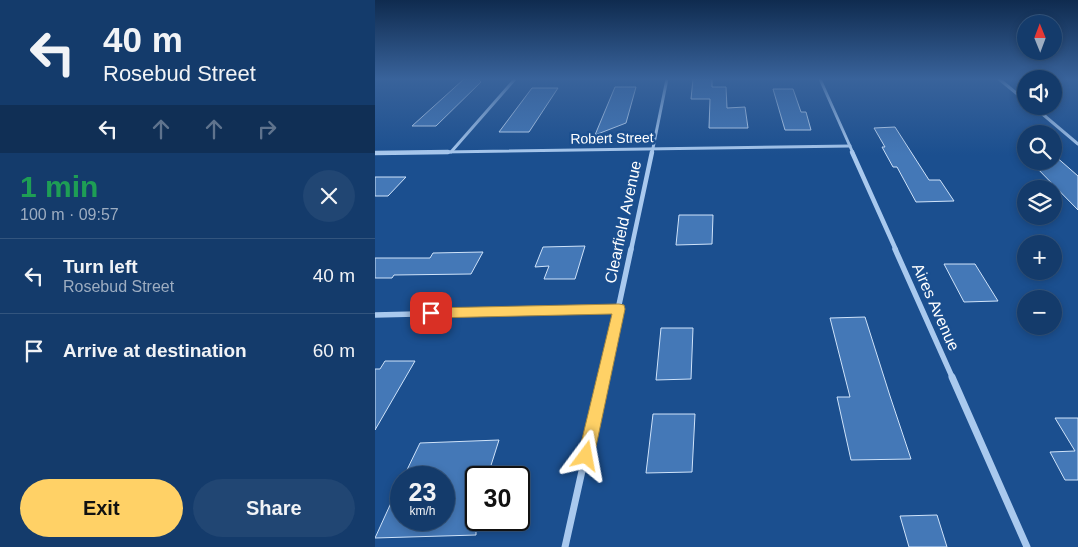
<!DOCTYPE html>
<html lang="en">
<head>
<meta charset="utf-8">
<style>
  :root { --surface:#143b6b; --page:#214673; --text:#f1f3f6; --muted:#9dadc1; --line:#33557e; --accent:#ffd166 }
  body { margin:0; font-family:Helvetica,sans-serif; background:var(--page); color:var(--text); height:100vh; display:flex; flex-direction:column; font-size:19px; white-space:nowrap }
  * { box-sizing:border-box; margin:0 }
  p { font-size:16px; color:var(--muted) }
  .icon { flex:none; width:28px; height:28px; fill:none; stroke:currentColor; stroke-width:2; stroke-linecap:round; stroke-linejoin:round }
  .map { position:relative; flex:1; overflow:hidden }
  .drawer { display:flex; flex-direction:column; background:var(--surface); width:375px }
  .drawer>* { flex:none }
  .guide { background:#143b6b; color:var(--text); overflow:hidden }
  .needle { width:32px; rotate:359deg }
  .buttons { position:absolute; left:642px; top:15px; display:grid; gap:10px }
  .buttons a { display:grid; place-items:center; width:45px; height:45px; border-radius:50%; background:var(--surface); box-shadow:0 2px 8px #0003,0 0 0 1px var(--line); font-size:25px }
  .speed { position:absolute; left:15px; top:466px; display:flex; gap:10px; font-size:25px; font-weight:700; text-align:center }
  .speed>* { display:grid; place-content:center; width:65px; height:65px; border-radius:50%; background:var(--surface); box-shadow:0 2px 8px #0003,0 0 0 1px var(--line); line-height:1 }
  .speed small { font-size:12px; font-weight:400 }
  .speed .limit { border:2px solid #111; border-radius:8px; background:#fff; color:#111 }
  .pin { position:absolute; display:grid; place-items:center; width:42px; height:42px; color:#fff; margin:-21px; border-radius:10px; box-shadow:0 2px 8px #0006 }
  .me { position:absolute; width:55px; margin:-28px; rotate:13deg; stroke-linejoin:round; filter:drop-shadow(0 0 4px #0008) }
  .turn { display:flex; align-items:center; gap:18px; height:105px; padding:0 20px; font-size:22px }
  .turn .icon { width:65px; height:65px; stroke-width:2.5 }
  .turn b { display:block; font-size:35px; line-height:42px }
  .lanes { display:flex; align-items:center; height:48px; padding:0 20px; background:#0003; justify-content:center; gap:25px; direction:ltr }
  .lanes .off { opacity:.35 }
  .round { display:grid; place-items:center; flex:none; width:52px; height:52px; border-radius:26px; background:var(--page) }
  .headline { display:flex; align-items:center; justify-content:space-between; height:85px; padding:0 20px }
  h1 { font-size:30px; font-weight:800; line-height:38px; color:#1e9e55 }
  .cta { display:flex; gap:10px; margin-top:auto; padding:10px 20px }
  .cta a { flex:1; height:58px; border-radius:30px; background:var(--accent); color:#111; font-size:20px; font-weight:800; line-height:58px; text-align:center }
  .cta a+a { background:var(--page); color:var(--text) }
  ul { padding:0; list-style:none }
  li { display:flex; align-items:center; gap:15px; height:75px; padding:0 20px; border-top:1px solid var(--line) }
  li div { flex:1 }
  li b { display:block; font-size:19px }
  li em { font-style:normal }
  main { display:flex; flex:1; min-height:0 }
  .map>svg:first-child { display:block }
  .building { fill:#4478b7; stroke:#cfe3fa }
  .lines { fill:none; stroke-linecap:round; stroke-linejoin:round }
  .street-far3 { stroke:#a9c9ee; stroke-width:3 }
  .street-far2 { stroke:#a9c9ee; stroke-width:4.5 }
  .street-far1 { stroke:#a9c9ee; stroke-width:5.5 }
  .street { stroke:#a9c9ee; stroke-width:7 }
  .route { fill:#ffd166; stroke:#a68842 }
  .labels { text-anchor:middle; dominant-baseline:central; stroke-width:5; stroke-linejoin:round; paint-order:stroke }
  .far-street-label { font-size:14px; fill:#fff; stroke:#1b4f8f }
  .street-label { font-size:16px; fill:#fff; stroke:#1b4f8f }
</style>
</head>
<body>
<main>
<section class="drawer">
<div class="guide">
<div class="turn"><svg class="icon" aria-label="left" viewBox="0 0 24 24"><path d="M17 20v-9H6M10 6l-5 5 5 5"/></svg><div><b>40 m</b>Rosebud Street</div></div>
<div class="lanes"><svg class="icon" aria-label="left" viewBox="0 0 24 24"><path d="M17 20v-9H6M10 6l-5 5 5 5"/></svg><svg class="icon off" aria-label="ahead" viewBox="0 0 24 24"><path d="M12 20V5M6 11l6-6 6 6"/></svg><svg class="icon off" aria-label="ahead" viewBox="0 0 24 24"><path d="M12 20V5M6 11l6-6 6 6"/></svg><svg class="icon off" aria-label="right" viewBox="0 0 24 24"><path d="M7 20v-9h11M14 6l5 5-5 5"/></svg></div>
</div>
<div class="headline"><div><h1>1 min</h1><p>100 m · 09:57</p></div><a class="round"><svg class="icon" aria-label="close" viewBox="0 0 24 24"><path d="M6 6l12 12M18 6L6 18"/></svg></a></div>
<ul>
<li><svg class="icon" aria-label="left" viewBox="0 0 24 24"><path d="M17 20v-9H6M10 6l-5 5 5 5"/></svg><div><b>Turn left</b><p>Rosebud Street</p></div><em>40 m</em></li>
<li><svg class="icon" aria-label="arrive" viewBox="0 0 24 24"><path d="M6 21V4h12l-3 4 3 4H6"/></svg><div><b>Arrive at destination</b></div><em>60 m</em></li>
</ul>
<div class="cta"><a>Exit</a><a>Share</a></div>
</section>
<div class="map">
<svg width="703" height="547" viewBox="0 0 703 547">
  <rect width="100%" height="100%" fill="#1b4f8f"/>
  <g class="building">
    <polygon points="89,79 103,79 106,82 61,126 37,126"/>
    <polygon points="318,79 337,79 337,87 351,87 352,108 370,107 373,128 334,128 335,99 316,99"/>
    <polygon points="240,87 261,87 251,123 220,135"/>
    <polygon points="157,88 183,88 154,132 124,132"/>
    <polygon points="398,89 418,89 426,112 431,112 436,130 410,130"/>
    <polygon points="520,127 554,180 565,180 579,201 541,202 522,167 518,167 507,147 510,147 499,128"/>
    <polygon points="679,155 703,176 703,210 655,161 679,161"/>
    <polygon points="0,177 31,177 13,196 0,196"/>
    <polygon points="304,215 338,215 337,244 301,245"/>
    <polygon points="210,246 200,279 169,279 174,266 160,267 168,247"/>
    <polygon points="108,252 96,274 19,275 17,278 0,278 0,258 55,258 58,253"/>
    <polygon points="569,264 600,264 623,301 589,302"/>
    <polygon points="490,317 515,396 536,459 476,460 462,397 475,397 455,318"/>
    <polygon points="286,328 318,328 316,379 281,380"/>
    <polygon points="10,361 40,361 0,430 0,369 5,369"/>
    <polygon points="278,414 320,414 317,472 271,473"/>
    <polygon points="680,418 703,418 703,480 690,480 675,452 700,451"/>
    <polygon points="124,440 112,478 101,478 101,535 0,538 26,481 26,520 69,520 69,478 28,478 45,443"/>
    <polygon points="562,515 572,547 534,547 525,516"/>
  </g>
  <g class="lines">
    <g class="street-far3">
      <polyline points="445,79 478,153"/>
      <polyline points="624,79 651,101"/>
      <polyline points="658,106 703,144"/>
      <polyline points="76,152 140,79"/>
      <polyline points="0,153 475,146"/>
      <polyline points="277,153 292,79"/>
    </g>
    <g class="street-far2">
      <polyline points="477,152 521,250"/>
      <polyline points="0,153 73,152"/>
      <polyline points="256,250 277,152"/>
    </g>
    <g class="street-far1">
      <polyline points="520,249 578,379"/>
      <polyline points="0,315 244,309"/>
      <polyline points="228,379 256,249"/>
    </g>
    <g class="street">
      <polyline points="577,377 652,547"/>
      <polyline points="190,547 228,377"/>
    </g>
  </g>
  <linearGradient id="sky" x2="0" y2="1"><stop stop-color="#0f2b4f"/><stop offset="0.51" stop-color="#39639b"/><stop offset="1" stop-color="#39639b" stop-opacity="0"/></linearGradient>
  <rect width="703" height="155" fill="url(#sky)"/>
  <polygon class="route" points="244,304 249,305 250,309 219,456 217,461 211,464 205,461 203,456 237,314 56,318 52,317 50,313 52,310 56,308"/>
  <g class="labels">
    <g class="far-street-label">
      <text transform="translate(237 138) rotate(-1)">Robert Street</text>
    </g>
    <g class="street-label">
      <text transform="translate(248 222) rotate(-78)">Clearfield Avenue</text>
      <text transform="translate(561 307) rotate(66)">Aires Avenue</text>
    </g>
  </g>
</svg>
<div class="buttons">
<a><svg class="needle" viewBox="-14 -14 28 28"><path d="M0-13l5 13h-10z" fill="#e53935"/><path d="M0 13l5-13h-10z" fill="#9dadc1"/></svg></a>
<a><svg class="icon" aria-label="sound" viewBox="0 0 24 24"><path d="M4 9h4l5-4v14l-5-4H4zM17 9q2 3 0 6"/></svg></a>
<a><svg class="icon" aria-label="search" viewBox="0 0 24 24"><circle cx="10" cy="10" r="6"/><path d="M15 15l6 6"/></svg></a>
<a><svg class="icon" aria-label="layers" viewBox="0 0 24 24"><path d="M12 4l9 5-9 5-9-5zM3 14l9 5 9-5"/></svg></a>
<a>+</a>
<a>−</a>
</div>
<div class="speed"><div>23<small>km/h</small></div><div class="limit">30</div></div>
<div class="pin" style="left:56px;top:313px;background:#d93025"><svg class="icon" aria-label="arrive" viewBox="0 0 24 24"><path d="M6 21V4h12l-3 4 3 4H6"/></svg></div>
<svg class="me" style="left:211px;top:456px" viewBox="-20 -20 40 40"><path d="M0-17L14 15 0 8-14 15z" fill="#ffd166" stroke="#fff" stroke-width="4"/></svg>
</div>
</main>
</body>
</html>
